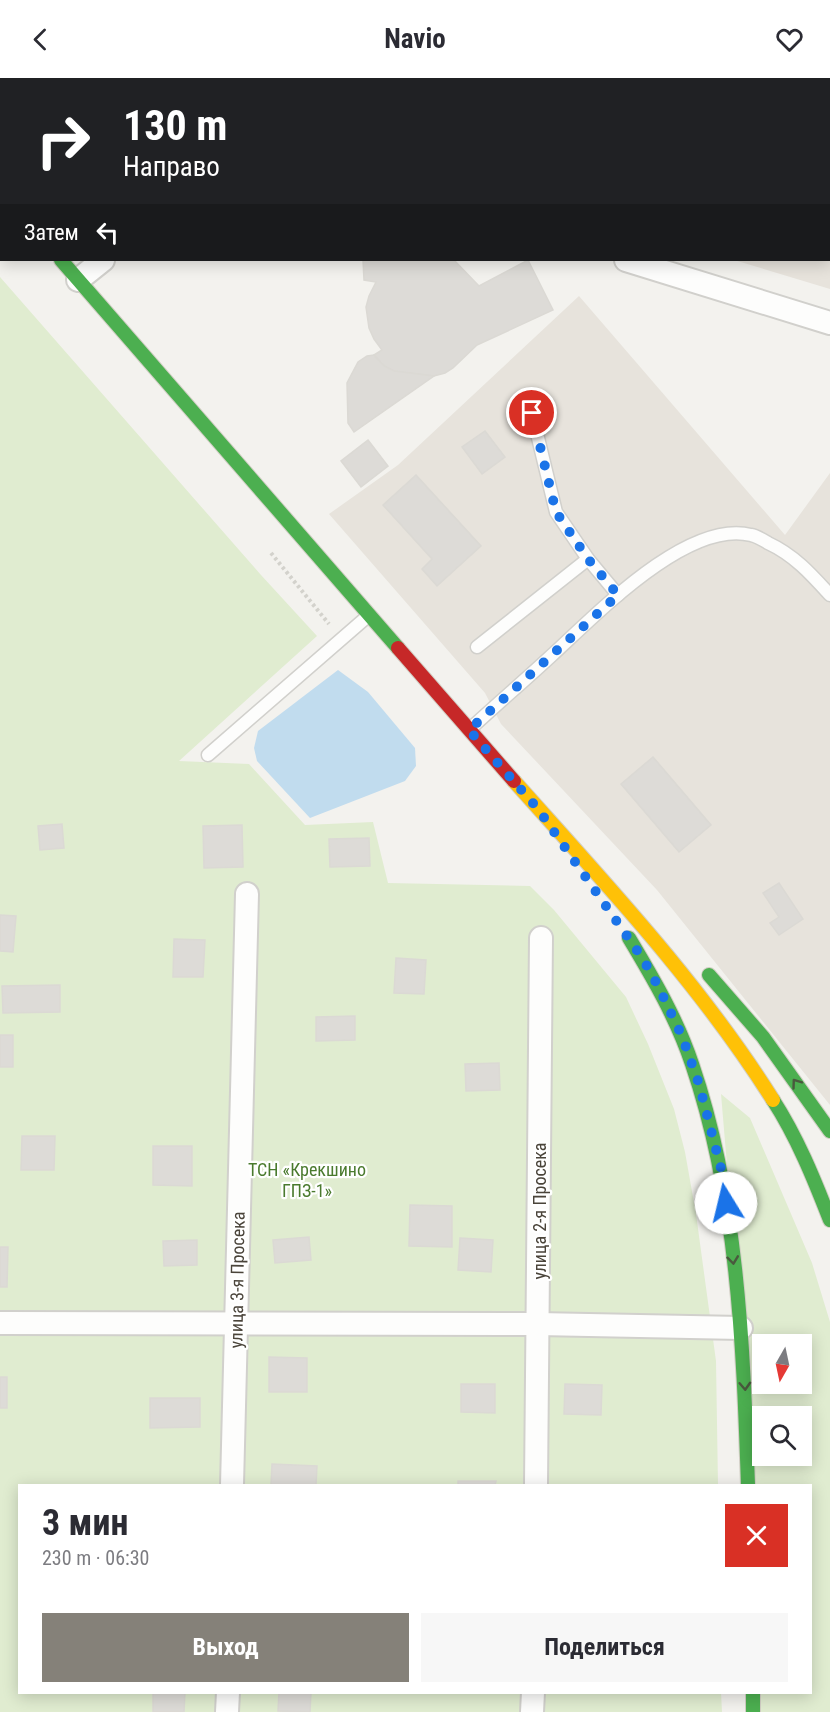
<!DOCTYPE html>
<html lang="ru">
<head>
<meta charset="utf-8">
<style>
  :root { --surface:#fff; --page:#f7f7f7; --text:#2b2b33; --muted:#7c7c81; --accent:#858179 }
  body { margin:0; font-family:"Roboto Condensed",sans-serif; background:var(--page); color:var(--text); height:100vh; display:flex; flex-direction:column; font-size:22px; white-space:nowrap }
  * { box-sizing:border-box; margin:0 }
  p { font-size:20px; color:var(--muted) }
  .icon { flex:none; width:33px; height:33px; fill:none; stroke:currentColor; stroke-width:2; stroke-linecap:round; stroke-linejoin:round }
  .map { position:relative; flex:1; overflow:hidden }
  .drawer { position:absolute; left:18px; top:1406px; width:794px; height:210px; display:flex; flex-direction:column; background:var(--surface); border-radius:0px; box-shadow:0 3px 15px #0003 }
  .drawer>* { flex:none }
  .hud { position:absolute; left:0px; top:0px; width:831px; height:183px; box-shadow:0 3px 15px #0003; background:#202124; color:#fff; overflow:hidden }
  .needle { width:39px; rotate:189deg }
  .tools { position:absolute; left:752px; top:1256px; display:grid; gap:12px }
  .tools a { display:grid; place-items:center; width:60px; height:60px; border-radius:0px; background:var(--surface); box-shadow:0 3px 15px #0003; font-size:30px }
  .pin { position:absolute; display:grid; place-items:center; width:51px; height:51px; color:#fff; margin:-26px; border:3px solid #fff; border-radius:50%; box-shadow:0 2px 6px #0007 }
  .me { position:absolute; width:66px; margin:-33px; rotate:351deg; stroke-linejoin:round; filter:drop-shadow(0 0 4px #0008) }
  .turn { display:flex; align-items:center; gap:21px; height:126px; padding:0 24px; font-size:27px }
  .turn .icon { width:78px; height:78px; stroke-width:2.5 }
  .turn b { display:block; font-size:42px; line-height:51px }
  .then { display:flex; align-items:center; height:57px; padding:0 24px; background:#0003; gap:12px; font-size:22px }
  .round { display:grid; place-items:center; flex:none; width:63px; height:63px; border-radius:0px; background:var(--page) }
  .overview { display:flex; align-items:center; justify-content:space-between; height:102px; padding:0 24px }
  h1 { font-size:36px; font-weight:700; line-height:45px }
  .button { display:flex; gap:12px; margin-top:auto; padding:12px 24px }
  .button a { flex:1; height:69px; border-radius:0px; background:var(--accent); color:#fff; font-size:24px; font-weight:700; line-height:69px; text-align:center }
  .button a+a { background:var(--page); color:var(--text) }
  header { display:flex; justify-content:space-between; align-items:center; height:78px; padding:0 24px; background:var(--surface); font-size:27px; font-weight:700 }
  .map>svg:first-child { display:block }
  .residential { fill:#e7e3dc }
  .green { fill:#e0ecd0; fill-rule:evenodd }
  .water { fill:#c1dcee }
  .building { fill:#dddbd7; stroke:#dbd9d4; stroke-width:1.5 }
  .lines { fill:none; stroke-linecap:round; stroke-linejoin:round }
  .lane-casing { stroke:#d1d0cc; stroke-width:15 }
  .street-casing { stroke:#d1d0cc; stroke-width:26 }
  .fast-casing { stroke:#d2cfc5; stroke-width:16 }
  .slow-casing { stroke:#d2cfc5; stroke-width:16 }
  .jam-casing { stroke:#d2cfc5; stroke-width:16 }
  .path { stroke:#d3d2cc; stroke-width:4; stroke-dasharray:3 3; stroke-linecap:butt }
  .lane { stroke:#fdfdfc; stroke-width:12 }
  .street { stroke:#fdfdfc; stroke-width:22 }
  .fast { stroke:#4caf50; stroke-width:14 }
  .slow { stroke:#ffc107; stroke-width:14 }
  .jam { stroke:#c62828; stroke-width:14 }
  .oneway { stroke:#4a593e }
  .route { stroke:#1a73e8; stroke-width:10; stroke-dasharray:0 18 }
  .labels { text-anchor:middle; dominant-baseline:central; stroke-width:4.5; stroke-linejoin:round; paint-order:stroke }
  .park-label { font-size:18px; fill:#4a7a2e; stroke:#fff }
  .street-label { font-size:18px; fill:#4a443a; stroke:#fff }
</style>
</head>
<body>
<header><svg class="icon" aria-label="back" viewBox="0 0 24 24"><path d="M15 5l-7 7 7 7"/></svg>Navio<svg class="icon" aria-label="heart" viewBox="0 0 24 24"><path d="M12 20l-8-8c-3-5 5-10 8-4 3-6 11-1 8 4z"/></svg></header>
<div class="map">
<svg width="830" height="1634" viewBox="0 0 830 1634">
  <rect width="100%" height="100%" fill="#f3f2ee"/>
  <g class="residential">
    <polygon points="286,0 830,0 830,211 734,182 830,182 830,2"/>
    <polygon points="579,218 785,457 830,395 830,1027 657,812 501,646 485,615 329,436 398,387"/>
  </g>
  <g class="green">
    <polygon points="0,199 261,497 317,558 179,683 249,686 305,747 373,744 388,805 530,808 554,832 626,919 648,966 674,1031 685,1074 696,1136 716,1283 718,1407 20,1407 20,1614 721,1614 722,1634 0,1634"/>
    <path d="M721,1016L750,1040L812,1185L830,1244V1634H761L760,1614H810V1407H754ZM762,1266H801V1305H762ZM762,1338H801V1377H762Z"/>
  </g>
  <polygon class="water" points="338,592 368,614 415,670 416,688 405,703 310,740 257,683 254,670 258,653"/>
  <g class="building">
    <polygon points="363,182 454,182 479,208 528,182 553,232 477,267 453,290 445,295 434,298 394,293 384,288 374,277 382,272 374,261 369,250 366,229 369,218 376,204 364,202"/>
    <polygon points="374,277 384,288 394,293 434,298 354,354 348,345 347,305 358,284 367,278"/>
    <polygon points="485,353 505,379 482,396 462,369"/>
    <polygon points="368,362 388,388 361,409 341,383"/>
    <polygon points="416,397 481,468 437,508 422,491 432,481 383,427"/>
    <polygon points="653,679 711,747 679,774 621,706"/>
    <polygon points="62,746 64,770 40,772 38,748"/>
    <polygon points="242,747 243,789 204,790 203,748"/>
    <polygon points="369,760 370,788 330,789 329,761"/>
    <polygon points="779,805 803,841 779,857 770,845 779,839 763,815"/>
    <polygon points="0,837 16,838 13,874 0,873"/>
    <polygon points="174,861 205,862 203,899 173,899"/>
    <polygon points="396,880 426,882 424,916 394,915"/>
    <polygon points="60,907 60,934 3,935 2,908"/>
    <polygon points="355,938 355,962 316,963 316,939"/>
    <rect x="0" y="957" width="13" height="32"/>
    <polygon points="499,985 500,1012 466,1013 465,986"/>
    <polygon points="22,1058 55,1058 54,1092 21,1092"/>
    <polygon points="153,1068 192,1068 192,1108 153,1107"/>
    <polygon points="410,1127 452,1128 452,1169 409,1168"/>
    <polygon points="309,1159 311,1182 275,1185 273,1162"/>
    <polygon points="460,1160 493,1162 491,1194 458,1192"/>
    <polygon points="197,1162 197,1187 164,1188 163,1163"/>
    <polygon points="0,1169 8,1169 7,1209 0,1209"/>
    <polygon points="269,1279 307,1280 307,1314 269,1314"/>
    <rect x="0" y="1299" width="7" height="31"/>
    <polygon points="461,1306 495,1306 495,1335 461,1334"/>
    <polygon points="565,1306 602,1307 601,1337 564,1336"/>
    <polygon points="150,1320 200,1320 200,1349 150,1350"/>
    <polygon points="272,1386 317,1388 316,1407 271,1407"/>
    <polygon points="458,1403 496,1403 495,1407 458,1407"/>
    <polygon points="153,1614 185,1614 184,1634 153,1634"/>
    <polygon points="279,1614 311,1614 310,1634 278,1633"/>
  </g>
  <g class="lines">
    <g class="lane-casing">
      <g id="lane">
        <polyline points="183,2 183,0"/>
        <polyline points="443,2 444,0"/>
        <polyline points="532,335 556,434 588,481 618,517"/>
        <polyline points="477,569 588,481"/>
        <path d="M470,651C497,626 524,603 551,578C595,538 687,441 751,457C757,458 763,462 768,465C794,477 811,496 830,517"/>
        <polyline points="208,677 368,538"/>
      </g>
    </g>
    <g class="street-casing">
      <g id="street">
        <polyline points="626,182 830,245"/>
        <polyline points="78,202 103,182"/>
        <polyline points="0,1245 538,1246 741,1250"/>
        <polyline points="232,1407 247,816"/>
        <polyline points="536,1407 541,860"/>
        <polyline points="227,1634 228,1614"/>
        <polyline points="532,1634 533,1614"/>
      </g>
    </g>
    <g class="fast-casing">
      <g id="fast">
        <polyline points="0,108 2,110"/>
        <polyline points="61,182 398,570"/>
        <path d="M629,860C653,900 677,941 692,986C738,1121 743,1265 748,1407"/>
        <polyline points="709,897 763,959 830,1053"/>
        <path d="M773,1022C797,1059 814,1101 830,1142"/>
        <polyline points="753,1614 753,1634"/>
      </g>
    </g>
    <g class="slow-casing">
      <path id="slow" d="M514,703C605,805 700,906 773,1022"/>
    </g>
    <g class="jam-casing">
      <polyline id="jam" points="398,570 514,703"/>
    </g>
    <g class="path">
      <polyline points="0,71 2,73"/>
      <polyline points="271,475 329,546"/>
    </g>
    <use href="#lane" class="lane"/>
    <use href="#street" class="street"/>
    <use href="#fast" class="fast"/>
    <use href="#slow" class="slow"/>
    <use href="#jam" class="jam"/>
  </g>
  <defs><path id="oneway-chevron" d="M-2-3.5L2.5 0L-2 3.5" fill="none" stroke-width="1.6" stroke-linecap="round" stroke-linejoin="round" transform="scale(1.5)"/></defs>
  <g class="oneway">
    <use href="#oneway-chevron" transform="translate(796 1005) rotate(-126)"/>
    <use href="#oneway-chevron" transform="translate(733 1182) rotate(83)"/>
    <use href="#oneway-chevron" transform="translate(745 1308) rotate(87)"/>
  </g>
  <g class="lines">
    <polyline class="route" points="532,335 556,434 588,481 618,517 469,652 538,731 643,881 658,908 682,958 699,1006 724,1102 726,1125"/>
  </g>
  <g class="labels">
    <g class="park-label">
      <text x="307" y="1091">ТСН «Крекшино<tspan x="307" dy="21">ГПЗ-1»</tspan></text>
    </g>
    <g class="street-label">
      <text transform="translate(539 1133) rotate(-90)">улица 2-я Просека</text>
      <text transform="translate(237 1202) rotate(-89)">улица 3-я Просека</text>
    </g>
  </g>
</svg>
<div class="tools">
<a><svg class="needle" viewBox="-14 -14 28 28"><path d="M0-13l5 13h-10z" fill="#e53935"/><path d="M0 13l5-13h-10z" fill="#7c7c81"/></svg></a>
<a><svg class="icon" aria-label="search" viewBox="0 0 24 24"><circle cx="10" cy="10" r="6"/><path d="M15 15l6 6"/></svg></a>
</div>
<div class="pin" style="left:532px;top:335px;background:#d93025"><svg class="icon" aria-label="arrive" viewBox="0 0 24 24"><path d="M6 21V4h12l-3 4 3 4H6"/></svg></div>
<svg class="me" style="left:726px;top:1125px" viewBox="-20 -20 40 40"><circle r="19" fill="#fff"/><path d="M0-13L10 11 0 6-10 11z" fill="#1a73e8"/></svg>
<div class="hud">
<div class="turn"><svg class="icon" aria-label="right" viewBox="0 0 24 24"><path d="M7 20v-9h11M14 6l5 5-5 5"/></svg><div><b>130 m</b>Направо</div></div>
<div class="then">Затем<svg class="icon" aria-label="left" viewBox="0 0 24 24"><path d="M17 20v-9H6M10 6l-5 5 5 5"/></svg></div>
</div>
<section class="drawer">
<div class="overview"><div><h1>3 мин</h1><p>230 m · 06:30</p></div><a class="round" style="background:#d93025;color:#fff"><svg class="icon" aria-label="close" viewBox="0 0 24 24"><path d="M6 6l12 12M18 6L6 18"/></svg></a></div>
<div class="button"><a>Выход</a><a>Поделиться</a></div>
</section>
</div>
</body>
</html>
